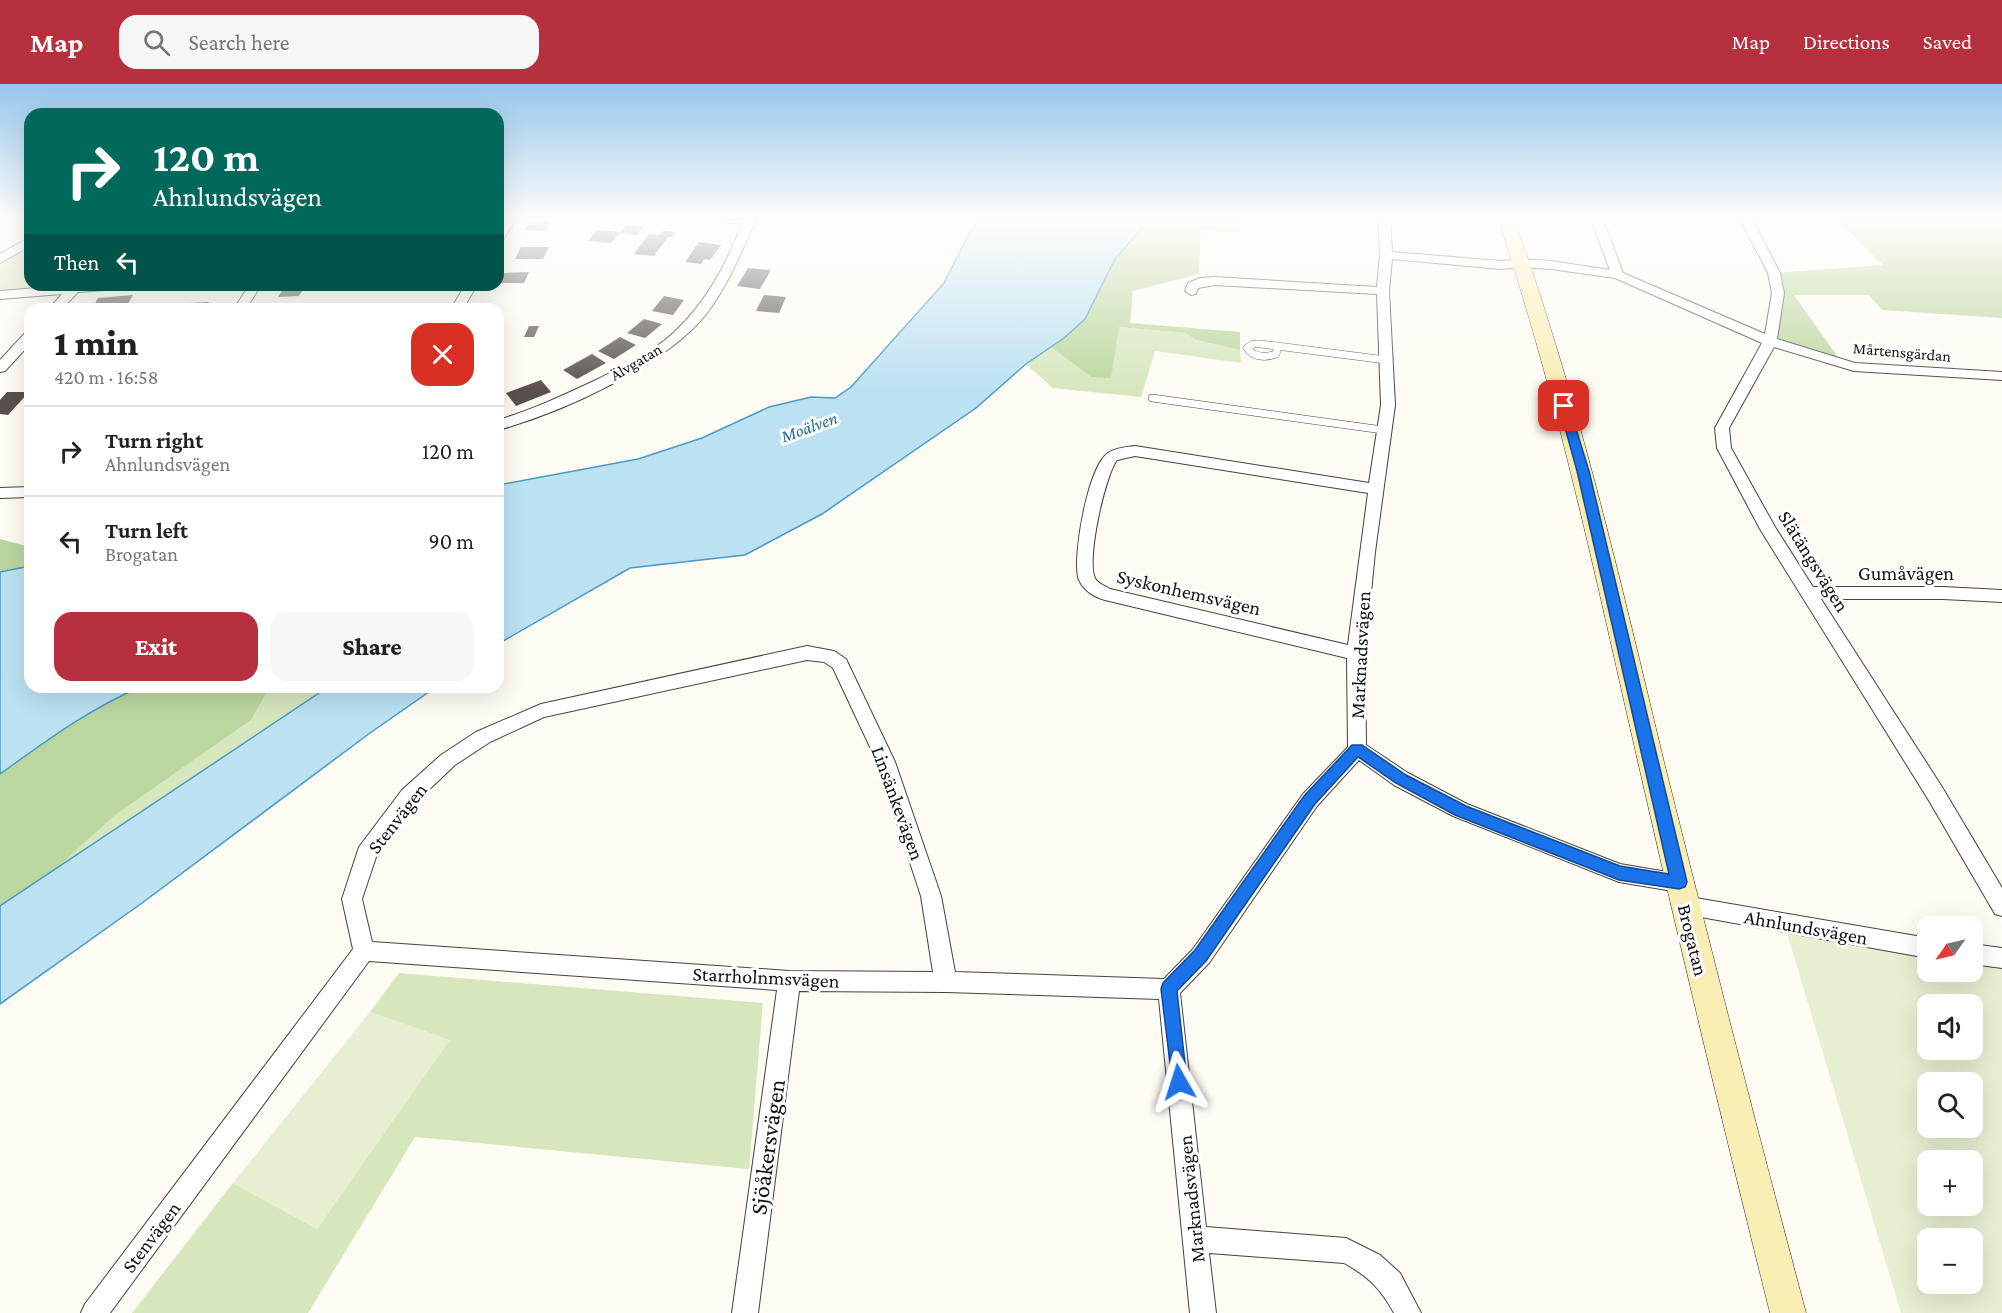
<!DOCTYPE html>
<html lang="en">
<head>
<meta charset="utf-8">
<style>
  :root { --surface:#fff; --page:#f6f6f6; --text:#222; --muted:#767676; --line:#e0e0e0; --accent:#b7303f }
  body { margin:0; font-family:"Crimson Pro",serif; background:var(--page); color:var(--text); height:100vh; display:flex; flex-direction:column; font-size:22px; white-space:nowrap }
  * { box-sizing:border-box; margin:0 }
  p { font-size:20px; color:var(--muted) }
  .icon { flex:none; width:33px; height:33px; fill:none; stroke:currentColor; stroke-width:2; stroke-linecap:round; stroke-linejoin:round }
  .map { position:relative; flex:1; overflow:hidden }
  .side { position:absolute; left:24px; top:219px; width:480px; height:390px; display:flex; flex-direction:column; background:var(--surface); border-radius:18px; box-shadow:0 6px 24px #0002 }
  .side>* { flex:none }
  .banner { position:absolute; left:24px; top:24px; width:480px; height:183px; border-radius:18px; box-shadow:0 6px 24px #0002; background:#00695c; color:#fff; overflow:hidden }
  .needle { width:39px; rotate:236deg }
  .tools { position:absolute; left:1917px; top:832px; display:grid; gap:12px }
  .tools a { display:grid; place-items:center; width:66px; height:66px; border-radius:12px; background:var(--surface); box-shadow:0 6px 24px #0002; font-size:30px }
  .pin { position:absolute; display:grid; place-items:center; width:51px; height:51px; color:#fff; margin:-26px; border-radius:12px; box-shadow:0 3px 9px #0006 }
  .me { position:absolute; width:66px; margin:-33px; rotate:354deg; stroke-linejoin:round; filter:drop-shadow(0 0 4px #0008) }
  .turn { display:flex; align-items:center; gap:21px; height:126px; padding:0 30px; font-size:27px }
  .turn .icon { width:78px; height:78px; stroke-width:2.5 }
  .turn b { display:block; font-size:42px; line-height:51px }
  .then { display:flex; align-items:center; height:57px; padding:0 30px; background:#0003; gap:12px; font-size:22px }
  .round { display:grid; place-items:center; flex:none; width:63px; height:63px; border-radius:18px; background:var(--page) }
  .head { display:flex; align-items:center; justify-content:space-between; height:102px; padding:0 30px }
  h1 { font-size:36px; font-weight:800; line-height:45px }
  .button { display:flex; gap:12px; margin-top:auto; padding:12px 30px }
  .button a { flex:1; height:69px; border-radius:18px; background:var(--accent); color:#fff; font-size:24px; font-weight:800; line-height:69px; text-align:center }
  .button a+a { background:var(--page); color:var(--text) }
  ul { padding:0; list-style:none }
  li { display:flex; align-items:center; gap:18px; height:90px; padding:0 30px; border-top:2px solid var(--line) }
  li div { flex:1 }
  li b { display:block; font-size:22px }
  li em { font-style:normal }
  header { display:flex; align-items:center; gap:36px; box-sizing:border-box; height:84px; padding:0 30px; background:var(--accent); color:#fff }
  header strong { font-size:28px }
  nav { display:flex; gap:33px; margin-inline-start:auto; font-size:21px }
  .search { width:420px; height:54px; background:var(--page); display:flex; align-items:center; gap:15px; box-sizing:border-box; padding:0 21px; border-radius:18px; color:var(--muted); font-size:22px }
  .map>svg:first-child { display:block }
  .green { fill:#d6e7be }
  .forest { fill:#bbd79f }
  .pitch { fill:#e6efd0; fill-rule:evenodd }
  .water { fill:#bbe1f2; stroke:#479ac5; stroke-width:1.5 }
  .building { fill:#58504d }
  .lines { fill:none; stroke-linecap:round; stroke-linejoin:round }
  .lane-casing { stroke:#434343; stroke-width:8 }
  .street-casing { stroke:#434343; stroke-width:2 }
  .secondary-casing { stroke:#323232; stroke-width:1 }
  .lane { stroke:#fff; stroke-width:7 }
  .street { fill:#fff; fill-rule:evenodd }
  .secondary { fill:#f9edb3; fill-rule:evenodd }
  .route { fill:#1a73e8; stroke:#114b97; stroke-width:1.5 }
  .labels { text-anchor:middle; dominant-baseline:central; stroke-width:6; stroke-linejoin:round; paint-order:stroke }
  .far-street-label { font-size:16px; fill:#101010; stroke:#fff }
  .far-water-label { font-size:18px; font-style:italic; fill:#206c9a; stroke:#fff }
  .street-label { font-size:20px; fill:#101010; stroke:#fff }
  .near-street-label { font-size:24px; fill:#101010; stroke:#fff }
</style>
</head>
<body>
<header>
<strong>Map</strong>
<div class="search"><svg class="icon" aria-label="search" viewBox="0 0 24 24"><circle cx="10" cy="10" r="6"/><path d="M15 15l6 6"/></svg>Search here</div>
<nav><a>Map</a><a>Directions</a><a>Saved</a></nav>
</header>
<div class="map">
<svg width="2002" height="1229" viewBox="0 0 2002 1229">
  <rect width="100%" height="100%" fill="#fefbf3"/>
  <g class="green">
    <polygon points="30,162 30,201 60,201 0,208 0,180"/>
    <polygon points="1119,243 1185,249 1196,256 1240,266 1241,279 1155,267 1141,313 1053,304 1026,280 1051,263 1091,293"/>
    <polygon points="270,603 328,603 58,783 114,732 251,636"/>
    <polygon points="399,889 763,919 749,1085 415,1053 308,1229 132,1229 233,1099 317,1145 449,956 370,928"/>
  </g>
  <g class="forest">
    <polygon points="1145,135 1240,135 1240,149 1201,146 1199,190 1133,207 1130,239 1240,248 1240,266 1196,256 1185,249 1119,243 1111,294 1091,293 1051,263 1085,235 1115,175 1146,140"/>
    <polygon points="1836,135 2002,135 2002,234 1882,226 1869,211 1794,211 1842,279 1770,257 1774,189 1883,181"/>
    <polygon points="0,455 30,463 30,482 0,488"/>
    <path d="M141,603H270L251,636L114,732L58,783L0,822V690C45,658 90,624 141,603Z"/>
  </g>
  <g class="pitch">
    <path d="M1784,839L1927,864L1928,888H1972L1973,870L2002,874V1229H1901ZM1928,921H1972V966H1928ZM1928,999H1972V1044H1928ZM1928,1077H1972V1122H1928ZM1928,1155H1972V1200H1928Z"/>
    <polygon points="370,928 450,956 317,1145 233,1099"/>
  </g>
  <g class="water">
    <polygon points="981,135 1145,135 1146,139 1115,175 1085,235 1064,254 1026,280 976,324 822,430 745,471 630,484 498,560 498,401 638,375 702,354 769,323 811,313 835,314 851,303 944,199 971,146"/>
    <path d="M30,482V603H141C90,624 45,658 0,690V488Z"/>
    <polygon points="328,603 436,603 370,649 142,819 0,920 0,822"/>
  </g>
  <g class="building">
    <polygon points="531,135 552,135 546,147 525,146"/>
    <polygon points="626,141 643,143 637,151 619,149 611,159 588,157 597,146 620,148"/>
    <polygon points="663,147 676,148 672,153 668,153 654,172 634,170 649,150 660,151"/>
    <polygon points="699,158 721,161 710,176 704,175 701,180 685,178"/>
    <polygon points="521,163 549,163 543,175 515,175"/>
    <polygon points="748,184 771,186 760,205 737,202"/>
    <polygon points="529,188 524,199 499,199 504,189"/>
    <polygon points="286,201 306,201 299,212 278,213"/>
    <polygon points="133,211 126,223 92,225 98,214"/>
    <polygon points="764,211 786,213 779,229 756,227"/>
    <polygon points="664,212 684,216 673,231 652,227"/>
    <polygon points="209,218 204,225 184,225 188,219"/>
    <polygon points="644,235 662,240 645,254 627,249"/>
    <polygon points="529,242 539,242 534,253 524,253"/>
    <polygon points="620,253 636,261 614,275 598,267"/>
    <polygon points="592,270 606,279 577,295 563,286"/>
    <polygon points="541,296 551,308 516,322 506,309"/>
    <polygon points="7,308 29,308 8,331 0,330 0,316"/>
  </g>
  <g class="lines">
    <g class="lane-casing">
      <g id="lane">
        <path d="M1278,263L1276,270C1265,274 1255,274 1247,264L1253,260H1261L1386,276"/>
        <polyline points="1152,314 1383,346"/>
      </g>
    </g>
    <g class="street-casing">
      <g id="street">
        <polygon points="504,135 516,135 502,158 498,159 498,145"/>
        <path d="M722,135L756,136C741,168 729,200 707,229C667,281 561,329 498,346V336C532,326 564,311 596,296C615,286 636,278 653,265C697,235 724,188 742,139H728Z"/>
        <path d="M1378,135H1390L1392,168L1501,177L1522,175L1551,177L1610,186L1591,135H1603L1623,189L1765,250L1772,209L1768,189L1740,135H1752L1780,189L1784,209L1777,255L1855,279L2002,288V296L1854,287L1774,263L1729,344L1731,364L1775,443L1813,503H1943L2002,506V518L1943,515H1821L1942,703L2002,804V832L1995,830L1928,715L1760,445L1717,364L1715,344L1762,259L1615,194L1551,185L1522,183L1501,185L1392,175L1389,207L1395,321L1375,468L1365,569L1366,661L1408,689L1467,720L1620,780L1679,790L1686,793L1689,799L1686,805L1679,808L1619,798L1453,732L1394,701L1359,676L1317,722L1209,879L1180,909L1206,1143L1346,1154L1380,1171L1400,1189L1421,1229H1394C1380,1204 1369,1193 1344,1179L1209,1169L1216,1229H1190L1159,915L946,908L799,907L758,1229H732L777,906L369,877L110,1229H81L85,1220L353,865L342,815L359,763L402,706L441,671L476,648L541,620L807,562L834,567L846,575L895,678L941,812L955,888L1164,895L1193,865L1303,710L1348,663L1347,574L1105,516C1094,513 1081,505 1078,493C1073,469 1088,383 1108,369C1115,364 1127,363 1135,362L1369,399L1381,321L1377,210L1215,201L1198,204L1196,210L1191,211L1185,207L1188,199L1200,194L1215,193L1377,203L1380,171ZM1135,372L1368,409L1348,561L1110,505C1105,502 1097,499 1095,494C1086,476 1105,392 1117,376ZM807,576L824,578L833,584L877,678L921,812L933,888L789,887L372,858L362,815L378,767L416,718L455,681L490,658L544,633Z"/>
        <polygon points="30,153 30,162 0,179 0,170"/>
        <polygon points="74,201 126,201 120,205 78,208 62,225 49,225 62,210 0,215 0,207"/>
        <polygon points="249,201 261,201 246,225 234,225"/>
        <polygon points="465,201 477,201 463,225 451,225"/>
        <polygon points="30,248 30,260 5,287 0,288 0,276 25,249"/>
        <polygon points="30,403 30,413 0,414 0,404"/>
        <polygon points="1684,812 1928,854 1928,874 1684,830 1677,828 1674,821 1677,814"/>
        <polygon points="1972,860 2002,864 2002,884 1972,880"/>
      </g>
    </g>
    <g class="secondary-casing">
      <path id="secondary" d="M1498,135H1514C1578,313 1620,495 1664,678C1710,862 1757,1046 1806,1229H1770C1724,1046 1680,862 1638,678C1596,495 1558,313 1498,135Z"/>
    </g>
    <use href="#lane" class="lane"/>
    <use href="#street" class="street"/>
    <use href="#secondary" class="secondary"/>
  </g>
  <linearGradient id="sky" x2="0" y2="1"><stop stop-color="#96c6ec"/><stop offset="0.44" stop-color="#fffdfa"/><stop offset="1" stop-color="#fffdfa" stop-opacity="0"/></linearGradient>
  <rect width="2002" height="307" fill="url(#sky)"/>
  <polygon class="route" points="1564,318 1569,322 1589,387 1687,798 1685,803 1679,805 1619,796 1455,731 1396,699 1358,673 1315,720 1206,877 1177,907 1187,998 1185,1004 1179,1006 1173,1004 1161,905 1163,899 1195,866 1304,712 1352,661 1362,661 1406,691 1466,722 1620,782 1669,790 1577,387 1559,322"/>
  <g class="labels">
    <g class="far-street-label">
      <text transform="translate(1902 268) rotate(5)">Mårtensgärdan</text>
      <text transform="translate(636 278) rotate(-31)">Älvgatan</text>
    </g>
    <g class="far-water-label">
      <text transform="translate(809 343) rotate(-20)">Moälven</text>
    </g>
    <g class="street-label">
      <text transform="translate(1814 477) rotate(58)">Slätängsvägen</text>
      <text x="1906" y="489">Gumåvägen</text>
      <text transform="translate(1189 508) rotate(13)">Syskonhemsvägen</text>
      <text transform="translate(1360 571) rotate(-87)">Marknadsvägen</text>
      <text transform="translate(898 719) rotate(70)">Linsänkevägen</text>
      <text transform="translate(397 734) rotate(-52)">Stenvägen</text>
      <text transform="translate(1806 843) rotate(10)">Ahnlundsvägen</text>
      <text transform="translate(1693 856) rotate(76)">Brogatan</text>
      <text transform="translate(766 893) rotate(3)">Starrholnmsvägen</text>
      <text transform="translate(1191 1115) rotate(-96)">Marknadsvägen</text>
      <text transform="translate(151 1153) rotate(-53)">Stenvägen</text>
    </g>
    <g class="near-street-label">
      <text transform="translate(767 1063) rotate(-82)">Sjöåkersvägen</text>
    </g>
  </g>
</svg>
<div class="tools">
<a><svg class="needle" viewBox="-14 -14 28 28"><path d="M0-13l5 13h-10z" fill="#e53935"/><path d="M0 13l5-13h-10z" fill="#767676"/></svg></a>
<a><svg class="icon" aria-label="sound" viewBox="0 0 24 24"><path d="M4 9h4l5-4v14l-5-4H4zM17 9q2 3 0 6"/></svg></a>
<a><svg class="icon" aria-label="search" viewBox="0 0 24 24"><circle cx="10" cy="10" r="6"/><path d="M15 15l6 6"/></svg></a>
<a>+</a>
<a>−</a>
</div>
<div class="pin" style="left:1564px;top:322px;background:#d93025"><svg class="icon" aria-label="arrive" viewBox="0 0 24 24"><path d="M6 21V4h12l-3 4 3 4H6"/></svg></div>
<svg class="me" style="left:1179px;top:998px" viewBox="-20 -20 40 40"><path d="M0-17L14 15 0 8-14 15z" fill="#1a73e8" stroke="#fff" stroke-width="4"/></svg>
<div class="banner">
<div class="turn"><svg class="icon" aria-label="right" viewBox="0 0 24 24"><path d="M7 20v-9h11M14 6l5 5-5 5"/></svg><div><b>120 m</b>Ahnlundsvägen</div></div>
<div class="then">Then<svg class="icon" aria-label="left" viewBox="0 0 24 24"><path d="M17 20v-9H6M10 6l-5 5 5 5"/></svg></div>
</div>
<section class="side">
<div class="head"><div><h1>1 min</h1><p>420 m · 16:58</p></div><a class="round" style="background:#d93025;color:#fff"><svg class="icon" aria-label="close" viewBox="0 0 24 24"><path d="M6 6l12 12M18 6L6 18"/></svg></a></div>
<ul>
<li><svg class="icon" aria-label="right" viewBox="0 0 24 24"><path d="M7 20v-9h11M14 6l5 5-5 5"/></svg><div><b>Turn right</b><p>Ahnlundsvägen</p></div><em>120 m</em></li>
<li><svg class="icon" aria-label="left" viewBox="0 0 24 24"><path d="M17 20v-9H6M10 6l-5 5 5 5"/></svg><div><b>Turn left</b><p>Brogatan</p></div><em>90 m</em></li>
</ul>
<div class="button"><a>Exit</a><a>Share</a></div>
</section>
</div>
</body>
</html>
